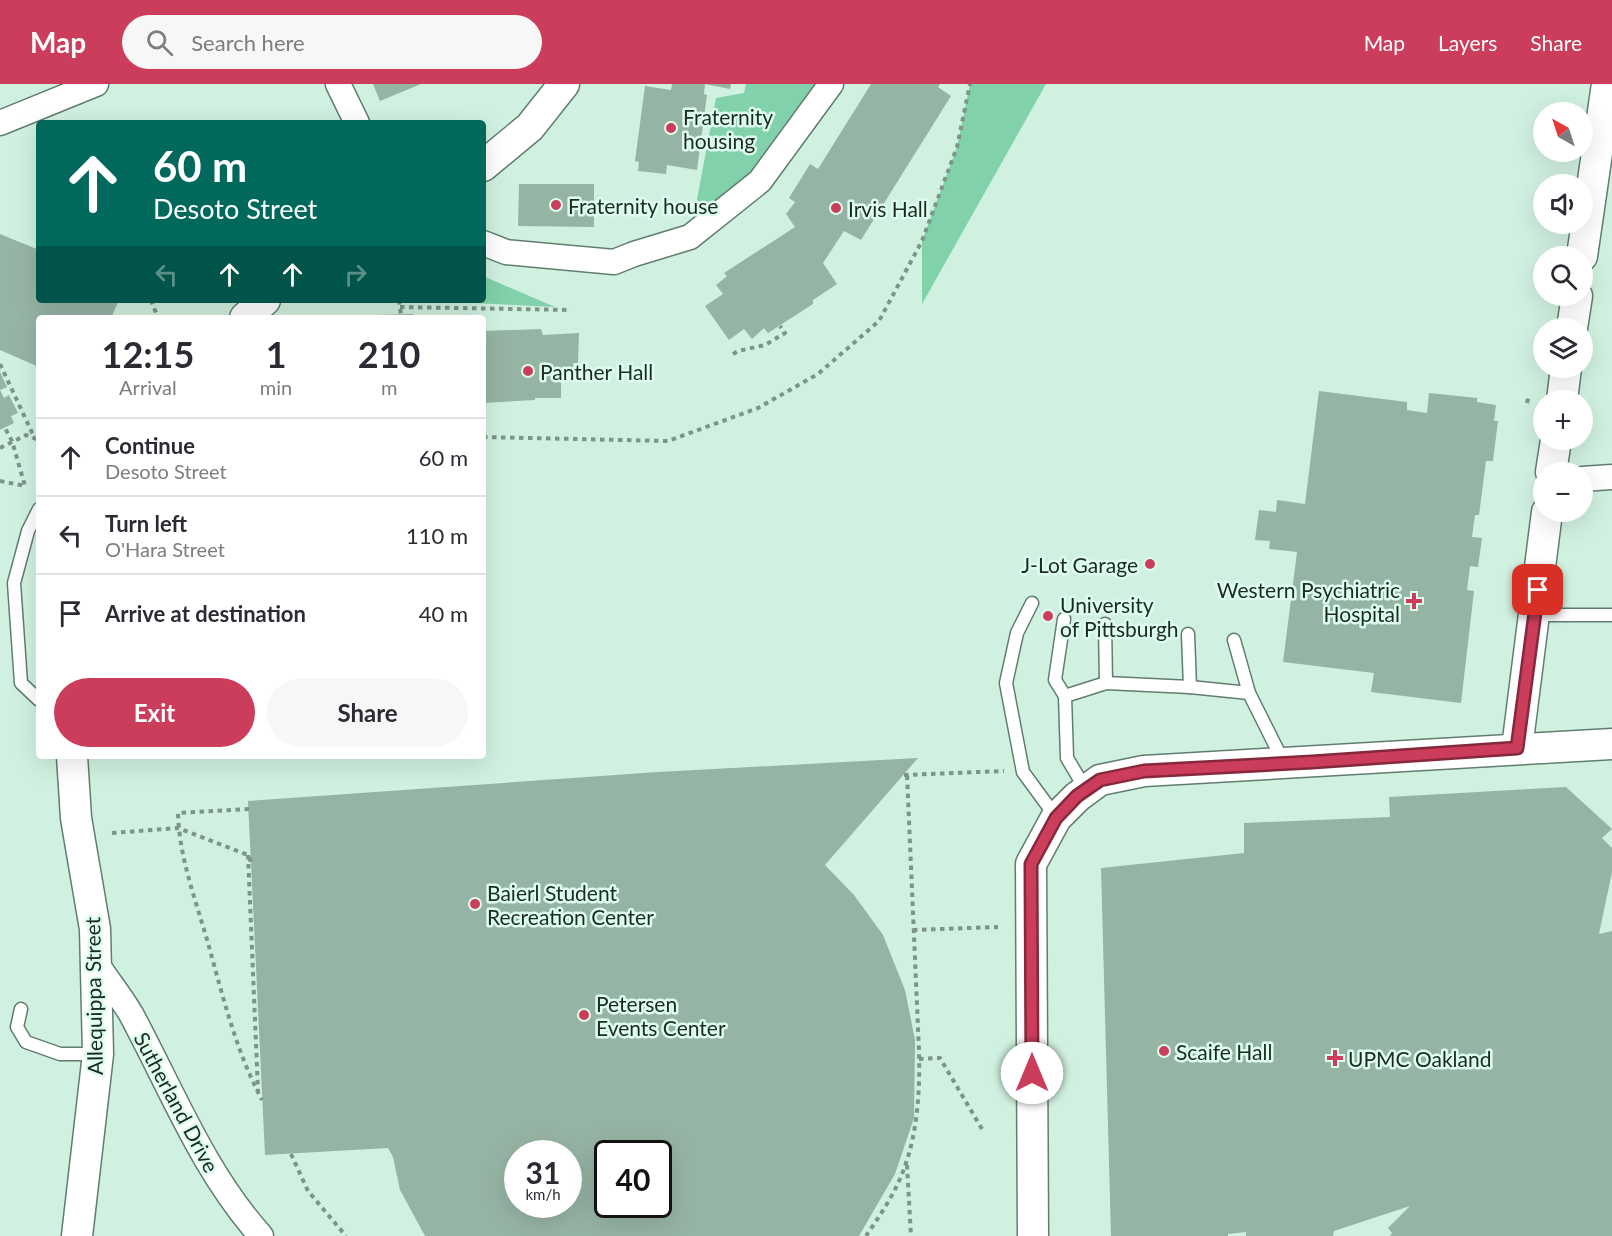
<!DOCTYPE html>
<html lang="en">
<head>
<meta charset="utf-8">
<style>
  :root { --surface:#fff; --page:#f7f7f7; --text:#2b2b33; --muted:#7c7c81; --line:#e1e1e2; --accent:#cc3d5b }
  body { margin:0; font-family:Lato,sans-serif; background:var(--page); color:var(--text); height:100vh; display:flex; flex-direction:column; font-size:22px; white-space:nowrap }
  * { box-sizing:border-box; margin:0 }
  p { font-size:20px; color:var(--muted) }
  .icon { flex:none; width:33px; height:33px; fill:none; stroke:currentColor; stroke-width:2; stroke-linecap:round; stroke-linejoin:round }
  .map { position:relative; flex:1; overflow:hidden }
  .drawer { position:absolute; left:36px; top:231px; width:450px; height:444px; display:flex; flex-direction:column; background:var(--surface); border-radius:6px; box-shadow:0 6px 24px #0002 }
  .drawer>* { flex:none }
  .top-card { position:absolute; left:36px; top:36px; width:450px; height:183px; border-radius:6px; box-shadow:0 6px 24px #0002; background:#00695c; color:#fff; overflow:hidden }
  .needle { width:39px; rotate:321deg }
  .buttons { position:absolute; left:1533px; top:18px; display:grid; gap:12px }
  .buttons a { display:grid; place-items:center; width:60px; height:60px; border-radius:50%; background:var(--surface); box-shadow:0 6px 24px #0002; font-size:30px }
  .speed { position:absolute; left:504px; top:1056px; display:flex; gap:12px; font-size:30px; font-weight:700; text-align:center }
  .speed>* { display:grid; place-content:center; width:78px; height:78px; border-radius:50%; background:var(--surface); box-shadow:0 6px 24px #0002; line-height:1 }
  .speed small { font-size:15px; font-weight:400 }
  .speed .limit { border:3px solid #111; border-radius:9px; background:#fff; color:#111 }
  .pin { position:absolute; display:grid; place-items:center; width:51px; height:51px; color:#fff; margin:-26px; border-radius:12px; box-shadow:0 3px 9px #0006 }
  .me { position:absolute; width:66px; margin:-33px; rotate:0deg; stroke-linejoin:round; filter:drop-shadow(0 0 4px #0008) }
  .turn { display:flex; align-items:center; gap:21px; height:126px; padding:0 18px; font-size:27px }
  .turn .icon { width:78px; height:78px; stroke-width:2.5 }
  .turn b { display:block; font-size:42px; line-height:51px }
  .lanes { display:flex; align-items:center; height:57px; padding:0 18px; background:#0003; justify-content:center; gap:30px; direction:ltr }
  .lanes .off { opacity:.35 }
  .eta { display:flex; justify-content:space-evenly; align-items:center; height:102px; text-align:center }
  .eta b { font-size:36px; font-weight:700; line-height:42px }
  .action { display:flex; gap:12px; margin-top:auto; padding:12px 18px }
  .action a { flex:1; height:69px; border-radius:36px; background:var(--accent); color:#fff; font-size:24px; font-weight:700; line-height:69px; text-align:center }
  .action a+a { background:var(--page); color:var(--text) }
  ul { padding:0; list-style:none }
  li { display:flex; align-items:center; gap:18px; height:78px; padding:0 18px; border-top:2px solid var(--line) }
  li div { flex:1 }
  li b { display:block; font-size:22px }
  li em { font-style:normal }
  header { display:flex; align-items:center; gap:36px; box-sizing:border-box; height:84px; padding:0 30px; background:var(--accent); color:#fff }
  header strong { font-size:28px }
  nav { display:flex; gap:33px; margin-inline-start:auto; font-size:21px }
  .search { width:420px; height:54px; background:var(--page); display:flex; align-items:center; gap:15px; box-sizing:border-box; padding:0 21px; border-radius:33px; color:var(--muted); font-size:22px }
  .map>svg:first-child { display:block }
  .green { fill:#81d1ab }
  .building { fill:#96b4a4; fill-rule:evenodd }
  .lines { fill:none; stroke-linecap:round; stroke-linejoin:round }
  .service-casing { stroke:#617d6f; stroke-width:15 }
  .minor-casing { stroke:#617d6f; stroke-width:27 }
  .tertiary-casing { stroke:#617d6f; stroke-width:33 }
  .path { stroke:#7d9488; stroke-width:4; stroke-dasharray:4.5 4.5; stroke-linecap:butt }
  .service { stroke:#fff; stroke-width:12 }
  .minor { stroke:#fff; stroke-width:24 }
  .tertiary { stroke:#fff; stroke-width:30 }
  .route-casing { stroke:#85283b; stroke-width:15 }
  .route { stroke:#cc3d5b; stroke-width:10 }
  .poi-dot { fill:#cc3d5b; stroke:#defeed; stroke-width:2 }
  .labels { text-anchor:middle; dominant-baseline:central; stroke-width:5; stroke-linejoin:round; paint-order:stroke }
  .poi-label { font-size:21px; fill:#1d2923; stroke:#defeed; text-anchor:start }
  .street-label { font-size:21px; fill:#1d2923; stroke:#defeed }
</style>
</head>
<body>
<header>
<strong>Map</strong>
<div class="search"><svg class="icon" aria-label="search" viewBox="0 0 24 24"><circle cx="10" cy="10" r="6"/><path d="M15 15l6 6"/></svg>Search here</div>
<nav><a>Map</a><a>Layers</a><a>Share</a></nav>
</header>
<div class="map">
<svg width="1612" height="1152" viewBox="0 0 1612 1152">
  <rect width="100%" height="100%" fill="#d1f1e0"/>
  <g class="green">
    <polygon points="746,0 831,0 760,97 690,153 716,14 744,9"/>
    <polygon points="970,0 1046,0 922,220 922,157 957,63"/>
    <polygon points="483,192 555,223 410,216 483,216"/>
  </g>
  <g class="building">
    <polygon points="373,0 421,0 380,17"/>
    <polygon points="672,0 705,0 704,10 707,11 697,86 667,81 666,90 638,87 639,78 635,77 645,2 671,6"/>
    <polygon points="705,0 731,0 730,5"/>
    <polygon points="871,0 940,0 938,3 951,12 861,156 844,147 823,179 837,200 813,216 813,220 768,249 764,244 752,255 744,245 729,256 705,222 723,210 716,201 727,192 724,189 795,143 786,130 795,118 789,114 810,80 818,85"/>
    <polygon points="519,100 594,100 594,143 518,142"/>
    <polygon points="0,150 39,166 39,216 119,216 112,232 115,234 39,234 39,283 0,266"/>
    <polygon points="413,230 414,234 379,234 378,231"/>
    <polygon points="541,245 543,251 579,249 578,279 573,279 574,295 561,297 561,314 535,314 535,316 483,319 483,247"/>
    <polygon points="0,288 7,303 0,306 4,314 9,311 18,329 11,332 14,339 0,346"/>
    <polygon points="1319,307 1407,318 1407,326 1427,329 1429,309 1477,314 1477,318 1496,321 1494,337 1498,337 1493,377 1486,377 1479,431 1475,431 1472,453 1482,454 1478,483 1470,482 1467,506 1474,507 1461,619 1371,608 1374,589 1283,578 1297,468 1269,465 1270,457 1255,456 1259,426 1276,428 1277,416 1305,420"/>
    <path d="M918,674L825,781L854,811L883,851L905,906L915,956L914,1034L895,1090L859,1152H425L400,1106L393,1073L388,1064L265,1071L248,717L658,688ZM518,1070H568V1120H518ZM608,1070H658V1120H608Z"/>
    <polygon points="1566,703 1612,745 1602,754 1612,764 1612,788 1599,850 1612,847 1612,1152 1390,1152 1392,1149 1388,1144 1410,1122 1334,1147 1333,1152 1246,1152 1246,1148 1228,1150 1228,1152 1111,1152 1101,784 1244,769 1244,739 1390,733 1389,713"/>
  </g>
  <g class="lines">
    <g class="service-casing">
      <g id="service">
        <polyline points="39,425 28,447 14,499 21,599 39,616"/>
        <polyline points="1032,519 1017,549 1006,599 1023,688 1056,733"/>
        <polyline points="1534,531 1612,531"/>
        <polyline points="1064,535 1055,596 1065,612 1067,674 1086,706"/>
        <polyline points="1105,540 1106,599"/>
        <polyline points="1188,550 1190,603"/>
        <polyline points="1234,556 1249,609 1283,677"/>
        <polyline points="1065,612 1106,599 1190,603 1249,609"/>
        <polyline points="21,925 17,943 26,958 60,970 97,970"/>
      </g>
    </g>
    <g class="minor-casing">
      <g id="minor">
        <polyline points="338,0 357,39"/>
        <polyline points="0,39 96,0"/>
        <polyline points="483,159 506,168 614,178 634,170 690,153 760,97 831,0"/>
        <polyline points="1582,395 1612,393"/>
        <path d="M97,880C108,897 121,913 131,930C172,1006 203,1087 261,1152"/>
      </g>
    </g>
    <g class="tertiary-casing">
      <g id="tertiary">
        <polyline points="483,82 530,43 564,0"/>
        <polyline points="1582,172 1607,0"/>
        <polyline points="245,234 265,216"/>
        <polyline points="1572,244 1577,212"/>
        <polyline points="1562,316 1566,284"/>
        <polyline points="1551,388 1556,356"/>
        <polyline points="1517,664 1547,428"/>
        <polyline points="72,672 76,734 95,845 98,970 77,1152"/>
        <polyline points="1033,1152 1031,780 1056,734 1077,713 1100,696 1144,687 1612,660"/>
      </g>
    </g>
    <g class="path">
      <polyline points="151,216 158,234"/>
      <polyline points="399,216 401,231"/>
      <polyline points="400,223 571,226"/>
      <polyline points="733,270 738,267 765,261 785,249 780,242"/>
      <polyline points="0,280 35,355"/>
      <polyline points="1527,319 1529,311"/>
      <polyline points="483,353 668,357 758,324 818,290 879,237 922,157 957,63 970,0"/>
      <polyline points="0,364 26,351 39,356"/>
      <polyline points="0,397 25,402 12,357 5,344"/>
      <polyline points="904,691 1004,687"/>
      <path d="M249,725L178,729C179,773 196,817 208,859C223,913 236,967 262,1016"/>
      <polyline points="112,749 178,744 248,771 251,778"/>
      <polyline points="248,771 258,1007"/>
      <polyline points="913,846 998,843"/>
      <polyline points="919,975 940,974 982,1045"/>
      <polyline points="291,1070 308,1107 346,1152"/>
      <polyline points="907,1081 911,1152"/>
      <path d="M866,1152C881,1130 898,1105 906,1079C918,1044 920,1003 919,967L907,690"/>
    </g>
    <use href="#service" class="service"/>
    <use href="#minor" class="minor"/>
    <use href="#tertiary" class="tertiary"/>
  </g>
  <g class="lines">
    <g class="route-casing">
      <polyline id="route" points="1032,989 1031,780 1056,734 1077,712 1100,696 1144,687 1312,678 1517,664 1538,506"/>
    </g>
    <use href="#route" class="route"/>
  </g>
  <g class="poi-dot">
    <circle cx="671" cy="44" r="6"/>
    <circle cx="556" cy="121" r="6"/>
    <circle cx="836" cy="124" r="6"/>
    <circle cx="528" cy="287" r="6"/>
    <circle cx="1150" cy="480" r="6"/>
    <path d="M1411 508h6v6h6v6h-6v6h-6v-6h-6v-6h6z"/>
    <circle cx="1048" cy="532" r="6"/>
    <circle cx="475" cy="820" r="6"/>
    <circle cx="584" cy="931" r="6"/>
    <circle cx="1164" cy="967" r="6"/>
    <path d="M1332 965h6v6h6v6h-6v6h-6v-6h-6v-6h6z"/>
  </g>
  <g class="labels">
    <g class="poi-label">
      <text x="683" y="32">Fraternity<tspan x="683" dy="24">housing</tspan></text>
      <text x="568" y="121">Fraternity house</text>
      <text x="848" y="124">Irvis Hall</text>
      <text x="540" y="287">Panther Hall</text>
      <text x="1138" y="480" text-anchor="end">J-Lot Garage</text>
      <text x="1400" y="505" text-anchor="end">Western Psychiatric<tspan x="1400" dy="24">Hospital</tspan></text>
      <text x="1060" y="520">University<tspan x="1060" dy="24">of Pittsburgh</tspan></text>
      <text x="487" y="808">Baierl Student<tspan x="487" dy="24">Recreation Center</tspan></text>
      <text x="596" y="919">Petersen<tspan x="596" dy="24">Events Center</tspan></text>
      <text x="1176" y="967">Scaife Hall</text>
      <text x="1348" y="974">UPMC Oakland</text>
    </g>
    <g class="street-label">
      <text transform="translate(93 912) rotate(-91)">Allequippa Street</text>
      <text transform="translate(177 1018) rotate(62)">Sutherland Drive</text>
    </g>
  </g>
</svg>
<div class="buttons">
<a><svg class="needle" viewBox="-14 -14 28 28"><path d="M0-13l5 13h-10z" fill="#e53935"/><path d="M0 13l5-13h-10z" fill="#7c7c81"/></svg></a>
<a><svg class="icon" aria-label="sound" viewBox="0 0 24 24"><path d="M4 9h4l5-4v14l-5-4H4zM17 9q2 3 0 6"/></svg></a>
<a><svg class="icon" aria-label="search" viewBox="0 0 24 24"><circle cx="10" cy="10" r="6"/><path d="M15 15l6 6"/></svg></a>
<a><svg class="icon" aria-label="layers" viewBox="0 0 24 24"><path d="M12 4l9 5-9 5-9-5zM3 14l9 5 9-5"/></svg></a>
<a>+</a>
<a>−</a>
</div>
<div class="speed"><div>31<small>km/h</small></div><div class="limit">40</div></div>
<div class="pin" style="left:1538px;top:506px;background:#d93025"><svg class="icon" aria-label="arrive" viewBox="0 0 24 24"><path d="M6 21V4h12l-3 4 3 4H6"/></svg></div>
<svg class="me" style="left:1032px;top:989px" viewBox="-20 -20 40 40"><circle r="19" fill="#fff"/><path d="M0-13L10 11 0 6-10 11z" fill="#cc3d5b"/></svg>
<div class="top-card">
<div class="turn"><svg class="icon" aria-label="ahead" viewBox="0 0 24 24"><path d="M12 20V5M6 11l6-6 6 6"/></svg><div><b>60 m</b>Desoto Street</div></div>
<div class="lanes"><svg class="icon off" aria-label="left" viewBox="0 0 24 24"><path d="M17 20v-9H6M10 6l-5 5 5 5"/></svg><svg class="icon" aria-label="ahead" viewBox="0 0 24 24"><path d="M12 20V5M6 11l6-6 6 6"/></svg><svg class="icon" aria-label="ahead" viewBox="0 0 24 24"><path d="M12 20V5M6 11l6-6 6 6"/></svg><svg class="icon off" aria-label="right" viewBox="0 0 24 24"><path d="M7 20v-9h11M14 6l5 5-5 5"/></svg></div>
</div>
<section class="drawer">
<div class="eta">
<div><b>12:15</b><p>Arrival</p></div>
<div><b>1</b><p>min</p></div>
<div><b>210</b><p>m</p></div>
</div>
<ul>
<li><svg class="icon" aria-label="ahead" viewBox="0 0 24 24"><path d="M12 20V5M6 11l6-6 6 6"/></svg><div><b>Continue</b><p>Desoto Street</p></div><em>60 m</em></li>
<li><svg class="icon" aria-label="left" viewBox="0 0 24 24"><path d="M17 20v-9H6M10 6l-5 5 5 5"/></svg><div><b>Turn left</b><p>O'Hara Street</p></div><em>110 m</em></li>
<li><svg class="icon" aria-label="arrive" viewBox="0 0 24 24"><path d="M6 21V4h12l-3 4 3 4H6"/></svg><div><b>Arrive at destination</b></div><em>40 m</em></li>
</ul>
<div class="action"><a>Exit</a><a>Share</a></div>
</section>
</div>
</body>
</html>
